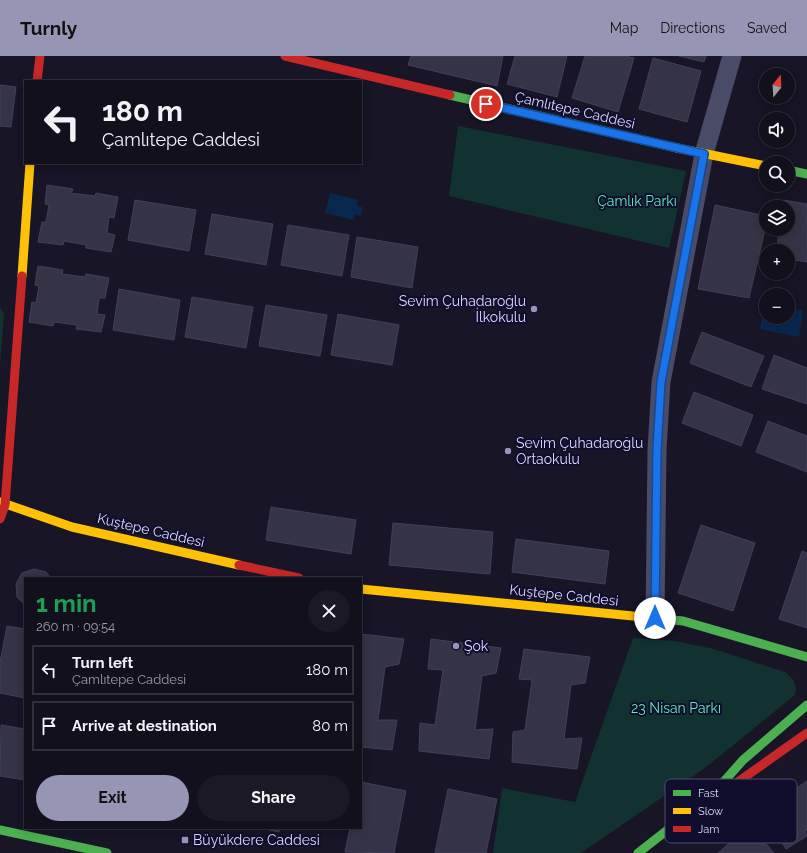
<!DOCTYPE html>
<html lang="en">
<head>
<meta charset="utf-8">
<style>
  :root { --surface:#11101c; --page:#1a1925; --text:#f1f3f6; --muted:#9c9da3; --line:#30303b; --accent:#9695b3 }
  body { margin:0; font-family:Raleway,sans-serif; background:var(--page); color:var(--text); height:100vh; display:flex; flex-direction:column; font-size:15px; white-space:nowrap }
  * { box-sizing:border-box; margin:0 }
  p { font-size:13px; color:var(--muted) }
  .icon { flex:none; width:22px; height:22px; fill:none; stroke:currentColor; stroke-width:2; stroke-linecap:round; stroke-linejoin:round }
  .map { position:relative; flex:1; overflow:hidden }
  .side { position:absolute; left:24px; top:521px; width:338px; height:252px; display:flex; flex-direction:column; background:var(--surface); border-radius:0px; box-shadow:0 2px 10px #0003,0 0 0 1px var(--line) }
  .side>* { flex:none }
  .top-card { position:absolute; left:24px; top:24px; width:338px; height:84px; border-radius:0px; box-shadow:0 2px 10px #0003,0 0 0 1px var(--line); background:#11101c; color:var(--text); overflow:hidden }
  .needle { width:26px; rotate:18deg }
  .fabs { position:absolute; left:759px; top:12px; display:grid; gap:8px }
  .fabs a { display:grid; place-items:center; width:36px; height:36px; border-radius:50%; background:var(--surface); box-shadow:0 2px 10px #0003,0 0 0 1px var(--line); font-size:20px }
  .pin { position:absolute; display:grid; place-items:center; width:34px; height:34px; color:#fff; margin:-17px; border:2px solid #fff; border-radius:50%; box-shadow:0 1px 4px #0007 }
  .me { position:absolute; width:44px; margin:-22px; rotate:0deg; stroke-linejoin:round; filter:drop-shadow(0 0 3px #0008) }
  .turn { display:flex; align-items:center; gap:14px; height:84px; padding:0 12px; font-size:18px }
  .turn .icon { width:52px; height:52px; stroke-width:2.5 }
  .turn b { display:block; font-size:28px; line-height:34px }
  .round { display:grid; place-items:center; flex:none; width:42px; height:42px; border-radius:21px; background:var(--page) }
  .headline { display:flex; align-items:center; justify-content:space-between; height:68px; padding:0 12px }
  h1 { font-size:24px; font-weight:700; line-height:30px; color:#1e9e55 }
  .action { display:flex; gap:8px; margin-top:auto; padding:8px 12px }
  .action a { flex:1; height:46px; border-radius:24px; background:var(--accent); color:#111; font-size:16px; font-weight:700; line-height:46px; text-align:center }
  .action a+a { background:var(--page); color:var(--text) }
  ul { padding:0; list-style:none }
  li { display:flex; align-items:center; gap:12px; height:50px; margin:0 8px 6px; padding:0 4px; border:2px solid var(--line); border-radius:0px }
  li div { flex:1 }
  li b { display:block; font-size:15px }
  li em { font-style:normal }
  header { display:flex; align-items:center; gap:24px; box-sizing:border-box; height:56px; padding:0 20px; background:var(--accent); color:#111 }
  header strong { font-size:19px }
  nav { display:flex; gap:22px; margin-inline-start:auto; font-size:14px }
  .map>svg:first-child { display:block }
  .green { fill:#113231 }
  .water { fill:#08274f }
  .building { fill:#353447; stroke:#423f59 }
  .lines { fill:none; stroke-linecap:round; stroke-linejoin:round }
  .street { stroke:#494b67; stroke-width:19 }
  .fast { stroke:#4caf50; stroke-width:9 }
  .slow { stroke:#ffc107; stroke-width:9 }
  .jam { stroke:#c62828; stroke-width:9 }
  .route-casing { stroke:#114b97; stroke-width:10 }
  .route { stroke:#1a73e8; stroke-width:7 }
  .poi-dot { fill:#9695b3; stroke:#110e2d; stroke-width:1.5 }
  .labels { text-anchor:middle; dominant-baseline:central; stroke-width:4; stroke-linejoin:round; paint-order:stroke }
  .street-label { font-size:14px; fill:#dbdaff; stroke:#110e2d }
  .park-label { font-size:14px; fill:#57edbc; stroke:#110e2d }
  .poi-label { font-size:14px; fill:#dbdaff; stroke:#110e2d; text-anchor:start }
  .key { fill:#110e2d; stroke:#4e4b6c; stroke-width:1 }
  .key-label { font-size:11px; fill:#dbdaff }
</style>
</head>
<body>
<header>
<strong>Turnly</strong>
<nav><a>Map</a><a>Directions</a><a>Saved</a></nav>
</header>
<div class="map">
<svg width="807" height="797" viewBox="0 0 807 797">
  <rect width="100%" height="100%" fill="#171526"/>
  <g class="green">
    <polygon points="458,70 686,115 669,192 449,140"/>
    <polygon points="0,251 4,259 0,309"/>
    <path d="M633,582L675,585L714,593L785,616C793,622 798,628 795,639L705,712L581,797H493L502,732L575,746Z"/>
  </g>
  <g class="water">
    <polygon points="330,137 358,144 357,150 363,151 361,160 355,158 354,164 325,157"/>
    <polygon points="764,247 766,248 766,261 788,261 788,252 803,254 799,281 760,273"/>
  </g>
  <g class="building">
    <polygon points="411,0 503,0 497,30 408,9"/>
    <polygon points="515,0 567,0 557,41 507,28"/>
    <polygon points="585,0 625,0 634,2 618,56 572,42"/>
    <polygon points="679,0 706,0 704,6"/>
    <polygon points="653,2 701,15 687,66 639,53"/>
    <polygon points="0,29 16,31 11,71 0,70"/>
    <polygon points="47,129 73,133 71,137 95,140 96,137 118,141 114,162 109,161 107,177 115,179 111,196 86,192 86,189 64,185 63,189 38,186 42,166 46,166 49,149 45,148"/>
    <polygon points="135,144 196,154 189,195 128,184"/>
    <polygon points="783,144 807,148 807,206 788,203 788,195 777,195 779,173 788,173 788,151 782,151"/>
    <polygon points="715,149 766,160 766,169 749,242 698,233"/>
    <polygon points="212,158 273,168 266,209 205,198"/>
    <polygon points="288,169 349,179 342,220 281,209"/>
    <polygon points="357,181 418,191 412,232 351,221"/>
    <polygon points="38,210 63,214 62,218 85,221 86,218 109,222 105,242 99,242 97,258 105,259 101,276 76,273 77,269 54,266 53,270 29,266 32,246 36,247 39,230 35,229"/>
    <polygon points="119,233 180,244 174,284 113,274"/>
    <polygon points="192,241 253,251 246,292 185,281"/>
    <polygon points="266,249 327,259 320,300 259,290"/>
    <polygon points="338,258 399,269 392,309 331,299"/>
    <polygon points="702,276 764,300 751,331 690,307"/>
    <polygon points="774,299 807,312 807,348 762,333"/>
    <polygon points="694,336 753,359 741,390 682,367"/>
    <polygon points="768,365 807,380 807,416 756,396"/>
    <polygon points="271,451 356,464 351,498 266,484"/>
    <polygon points="393,467 493,476 490,518 389,509"/>
    <polygon points="701,469 755,487 733,555 678,537"/>
    <polygon points="516,483 609,495 605,528 512,516"/>
    <polygon points="802,495 807,497 807,572 779,563"/>
    <polygon points="34,513 46,516 51,522 25,522 25,549 17,541 16,528 22,517"/>
    <polygon points="7,570 25,573 25,642 0,637 0,606"/>
    <polygon points="361,578 404,583 399,608 385,611 378,664 397,664 392,694 361,691"/>
    <polygon points="431,583 501,592 496,617 482,620 475,674 493,673 489,703 419,695 420,667 435,669 443,614 428,613"/>
    <polygon points="524,593 590,601 585,627 571,629 564,683 582,682 577,713 512,706 513,676 525,674 532,624 519,623"/>
    <polygon points="1,669 25,673 25,724 0,720"/>
    <polygon points="807,725 807,774 805,775 807,780 786,793 762,755"/>
    <polygon points="361,726 406,735 394,797 345,796 350,772 361,772"/>
    <polygon points="448,733 497,743 486,797 435,797"/>
    <polygon points="750,769 774,797 718,797"/>
    <polygon points="261,772 280,772 279,776"/>
  </g>
  <g class="lines">
    <polyline class="street" points="655,562 657,394 661,326 704,98 732,0"/>
    <g class="fast">
      <polyline points="450,39 677,92"/>
      <polyline points="788,114 807,118"/>
      <polyline points="643,561 683,565 807,601"/>
      <polyline points="0,774 107,797"/>
      <polyline points="638,797 712,739 743,704 807,649"/>
    </g>
    <g class="slow">
      <polyline points="677,92 766,110"/>
      <polyline points="22,220 30,107"/>
      <polyline points="0,446 72,471 239,509"/>
      <polyline points="361,533 643,561"/>
    </g>
    <g class="jam">
      <polyline points="285,0 450,39"/>
      <polyline points="37,25 40,0"/>
      <polyline points="0,463 5,449 22,220"/>
      <polyline points="239,509 299,522"/>
      <polyline points="735,728 807,677"/>
    </g>
  </g>
  <g class="lines">
    <g class="route-casing">
      <polyline id="route" points="486,48 704,98 661,326 657,394 655,562"/>
    </g>
    <use href="#route" class="route"/>
  </g>
  <g class="poi-dot">
    <circle cx="534" cy="253" r="4"/>
    <circle cx="508" cy="395" r="4"/>
    <circle cx="456" cy="590" r="4"/>
    <rect x="181" y="780" width="8" height="8" rx="2"/>
  </g>
  <g class="labels">
    <g class="street-label">
      <text transform="translate(575 54) rotate(13)">Çamlıtepe Caddesi</text>
      <text transform="translate(151 474) rotate(13)">Kuştepe Caddesi</text>
      <text transform="translate(564 539) rotate(6)">Kuştepe Caddesi</text>
    </g>
    <g class="park-label">
      <text x="637" y="145">Çamlık Parkı</text>
      <text x="676" y="652">23 Nisan Parkı</text>
    </g>
    <g class="poi-label">
      <text x="526" y="245" text-anchor="end">Sevim Çuhadaroğlu<tspan x="526" dy="16">İlkokulu</tspan></text>
      <text x="516" y="387">Sevim Çuhadaroğlu<tspan x="516" dy="16">Ortaokulu</tspan></text>
      <text x="464" y="590">Şok</text>
      <text x="193" y="784">Büyükdere Caddesi</text>
    </g>
  </g>
  <rect x="665" y="723" width="132" height="64" rx="6" class="key"/>
  <rect x="673" y="734" width="18" height="6" fill="#4caf50"/>
  <rect x="673" y="752" width="18" height="6" fill="#ffc107"/>
  <rect x="673" y="770" width="18" height="6" fill="#c62828"/>
  <g class="key-label">
    <text x="698" y="741">Fast</text>
    <text x="698" y="759">Slow</text>
    <text x="698" y="777">Jam</text>
  </g>
</svg>
<div class="fabs">
<a><svg class="needle" viewBox="-14 -14 28 28"><path d="M0-13l5 13h-10z" fill="#e53935"/><path d="M0 13l5-13h-10z" fill="#9c9da3"/></svg></a>
<a><svg class="icon" aria-label="sound" viewBox="0 0 24 24"><path d="M4 9h4l5-4v14l-5-4H4zM17 9q2 3 0 6"/></svg></a>
<a><svg class="icon" aria-label="search" viewBox="0 0 24 24"><circle cx="10" cy="10" r="6"/><path d="M15 15l6 6"/></svg></a>
<a><svg class="icon" aria-label="layers" viewBox="0 0 24 24"><path d="M12 4l9 5-9 5-9-5zM3 14l9 5 9-5"/></svg></a>
<a>+</a>
<a>−</a>
</div>
<div class="pin" style="left:486px;top:48px;background:#d93025"><svg class="icon" aria-label="arrive" viewBox="0 0 24 24"><path d="M6 21V4h12l-3 4 3 4H6"/></svg></div>
<svg class="me" style="left:655px;top:562px" viewBox="-20 -20 40 40"><circle r="19" fill="#fff"/><path d="M0-13L10 11 0 6-10 11z" fill="#1a73e8"/></svg>
<div class="top-card">
<div class="turn"><svg class="icon" aria-label="left" viewBox="0 0 24 24"><path d="M17 20v-9H6M10 6l-5 5 5 5"/></svg><div><b>180 m</b>Çamlıtepe Caddesi</div></div>
</div>
<section class="side">
<div class="headline"><div><h1>1 min</h1><p>260 m · 09:54</p></div><a class="round"><svg class="icon" aria-label="close" viewBox="0 0 24 24"><path d="M6 6l12 12M18 6L6 18"/></svg></a></div>
<ul>
<li><svg class="icon" aria-label="left" viewBox="0 0 24 24"><path d="M17 20v-9H6M10 6l-5 5 5 5"/></svg><div><b>Turn left</b><p>Çamlıtepe Caddesi</p></div><em>180 m</em></li>
<li><svg class="icon" aria-label="arrive" viewBox="0 0 24 24"><path d="M6 21V4h12l-3 4 3 4H6"/></svg><div><b>Arrive at destination</b></div><em>80 m</em></li>
</ul>
<div class="action"><a>Exit</a><a>Share</a></div>
</section>
</div>
</body>
</html>
